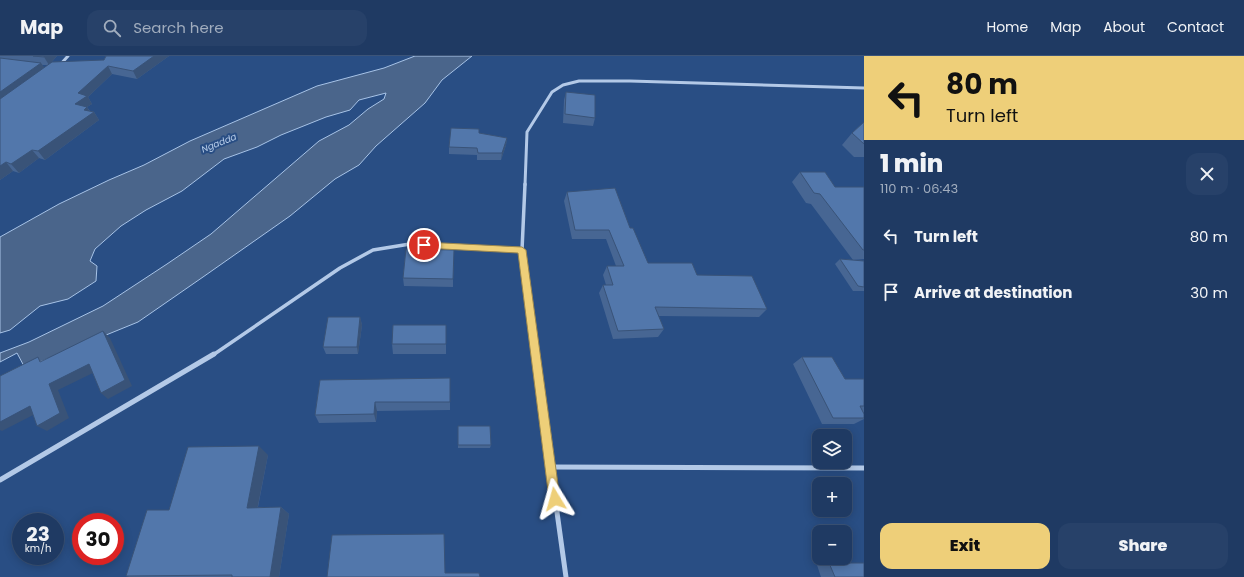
<!DOCTYPE html>
<html lang="en">
<head>
<meta charset="utf-8">
<style>
  :root { --surface:#1f3a63; --page:#274169; --text:#f1f3f6; --muted:#a1adbe; --line:#3c5478; --accent:#eecf79 }
  body { margin:0; font-family:Poppins,sans-serif; background:var(--page); color:var(--text); height:100vh; display:flex; flex-direction:column; font-size:15px; white-space:nowrap }
  * { box-sizing:border-box; margin:0 }
  p { font-size:13px; color:var(--muted) }
  .icon { flex:none; width:22px; height:22px; fill:none; stroke:currentColor; stroke-width:2; stroke-linecap:round; stroke-linejoin:round }
  .map { position:relative; flex:1; overflow:hidden }
  .drawer { display:flex; flex-direction:column; background:var(--surface); width:380px }
  .drawer>* { flex:none }
  .banner { background:#eecf79; color:#111; overflow:hidden }
  .fabs { position:absolute; left:812px; top:373px; display:grid; gap:8px }
  .fabs a { display:grid; place-items:center; width:40px; height:40px; border-radius:8px; background:var(--surface); box-shadow:0 2px 10px #0003,0 0 0 1px var(--line); font-size:20px }
  .speed { position:absolute; left:12px; top:457px; display:flex; gap:8px; font-size:20px; font-weight:700; text-align:center }
  .speed>* { display:grid; place-content:center; width:52px; height:52px; border-radius:50%; background:var(--surface); box-shadow:0 2px 10px #0003,0 0 0 1px var(--line); line-height:1 }
  .speed small { font-size:10px; font-weight:400 }
  .speed .limit { border:6px solid #d22; background:#fff; color:#111 }
  .pin { position:absolute; display:grid; place-items:center; width:34px; height:34px; color:#fff; margin:-17px; border:2px solid #fff; border-radius:50%; box-shadow:0 1px 4px #0007 }
  .me { position:absolute; width:44px; margin:-22px; rotate:352deg; stroke-linejoin:round; filter:drop-shadow(0 0 3px #0008) }
  .turn { display:flex; align-items:center; gap:14px; height:84px; padding:0 16px; font-size:18px }
  .turn .icon { width:52px; height:52px; stroke-width:2.5 }
  .turn b { display:block; font-size:28px; line-height:34px }
  .round { display:grid; place-items:center; flex:none; width:42px; height:42px; border-radius:12px; background:var(--page) }
  .summary { display:flex; align-items:center; justify-content:space-between; height:68px; padding:0 16px }
  h1 { font-size:24px; font-weight:800; line-height:30px }
  .action { display:flex; gap:8px; margin-top:auto; padding:8px 16px }
  .action a { flex:1; height:46px; border-radius:12px; background:var(--accent); color:#111; font-size:16px; font-weight:800; line-height:46px; text-align:center }
  .action a+a { background:var(--page); color:var(--text) }
  ul { padding:0; list-style:none }
  li { display:flex; align-items:center; gap:12px; height:56px; padding:0 16px }
  li div { flex:1 }
  li b { display:block; font-size:15px }
  li em { font-style:normal }
  header { display:flex; align-items:center; gap:24px; box-sizing:border-box; height:56px; padding:0 20px; background:var(--surface); border-bottom:1px solid var(--line) }
  header strong { font-size:19px }
  nav { display:flex; gap:22px; margin-inline-start:auto; font-size:14px }
  .search { width:280px; height:36px; background:var(--page); display:flex; align-items:center; gap:10px; box-sizing:border-box; padding:0 14px; border-radius:12px; color:var(--muted); font-size:15px }
  main { display:flex; flex:1; min-height:0 }
  .map>svg:first-child { display:block }
  .water { fill:#4a658b; stroke:#a7c3e7 }
  .lines { fill:none; stroke-linecap:round; stroke-linejoin:round }
  .street-far2 { stroke:#b3c9e7; stroke-width:3 }
  .street-far1 { stroke:#b3c9e7; stroke-width:3.5 }
  .street { stroke:#b3c9e7; stroke-width:5 }
  .wall { fill:#476693; fill-rule:evenodd }
  .shaded-wall { fill:#395378 }
  .building { fill:#5277ab; stroke:#395378 }
  .route { fill:#eecf79; stroke:#9b874f }
  .labels { text-anchor:middle; dominant-baseline:central; stroke-width:4; stroke-linejoin:round; paint-order:stroke }
  .far-water-label { font-size:9px; font-style:italic; fill:#bed3ee; stroke:#294e84 }
</style>
</head>
<body>
<header>
<strong>Map</strong>
<div class="search"><svg class="icon" aria-label="search" viewBox="0 0 24 24"><circle cx="10" cy="10" r="6"/><path d="M15 15l6 6"/></svg>Search here</div>
<nav><a>Home</a><a>Map</a><a>About</a><a>Contact</a></nav>
</header>
<main>
<div class="map">
<svg width="864" height="521" viewBox="0 0 864 521">
  <rect width="100%" height="100%" fill="#294e84"/>
  <polygon class="water" points="415,0 472,0 442,24 425,47 376,90 359,109 335,123 290,160 203,221 138,266 25,312 17,297 0,306 0,297 29,286 103,250 167,208 211,178 319,85 349,69 368,53 384,43 386,37 359,44 350,54 326,61 281,79 257,91 224,103 182,135 146,154 121,170 95,193 90,205 97,210 96,225 68,243 40,250 10,274 0,277 0,181 59,148 109,124 144,109 190,85 317,30 384,12"/>
  <g class="lines">
    <g class="street-far2">
      <polyline points="60,9 68,0"/>
      <polyline points="525,129 527,76 552,36 563,29 579,25 630,25 864,32"/>
    </g>
    <g class="street-far1">
      <polyline points="525,128 522,194 536,299"/>
      <polyline points="213,299 340,212 373,194 410,188 522,194"/>
    </g>
    <g class="street">
      <polyline points="535,298 566,521"/>
      <polyline points="550,411 864,412"/>
      <polyline points="0,424 214,298"/>
    </g>
  </g>
  <g class="wall">
    <path d="M0,0H57L50,8L104,4L106,0H169L137,23L112,18L88,41L92,48L87,51L90,55L94,56L99,64L45,104L39,102L19,117L13,115L0,124ZM42,9H48L44,12Z"/>
    <polygon points="566,36 595,62 593,70 563,67 564,44"/>
    <polygon points="864,66 864,101 854,101 842,89 852,77"/>
    <polygon points="479,77 507,82 506,89 501,104 477,104 477,99 449,98 449,91"/>
    <polygon points="800,116 835,131 864,131 864,203 853,204 811,148 806,147 792,126"/>
    <polygon points="567,136 630,172 648,207 697,219 767,253 759,261 658,260 664,273 658,281 613,283 599,237 603,229 606,229 603,219 607,210 616,210 606,183 572,183 564,145"/>
    <polygon points="840,203 864,205 864,235 853,235 835,208"/>
    <polygon points="403,222 453,223 453,231 404,230"/>
    <polygon points="360,261 362,269 358,298 326,298 323,291"/>
    <polygon points="392,288 446,288 446,298 393,298"/>
    <polygon points="802,301 845,323 864,323 864,356 863,356 864,358 864,363 854,368 822,368 793,308"/>
    <polygon points="320,324 450,346 450,354 377,355 376,366 319,367 315,359"/>
    <polygon points="458,370 491,389 490,392 458,392"/>
    <polygon points="268,399 258,451 281,451 289,458 279,521 129,521 126,520 169,454"/>
    <polygon points="829,507 864,521 821,521 817,509"/>
  </g>
  <g class="shaded-wall">
    <polygon points="44,0 57,0 49,9 44,1"/>
    <polygon points="154,0 169,0 137,23 133,15"/>
    <polygon points="41,7 47,15 0,49 0,36"/>
    <polygon points="108,10 112,18 88,41 92,48 87,51 91,58 94,56 99,64 45,104 38,95 75,48 78,37"/>
    <polygon points="507,82 506,89 501,104 502,97"/>
    <polygon points="32,94 39,102 19,117 11,108"/>
    <polygon points="6,106 13,115 0,124 0,110"/>
    <polygon points="360,261 362,269 358,298 357,291"/>
    <polygon points="103,275 110,282 132,330 108,343 101,337"/>
    <polygon points="89,308 97,315 58,334 69,362 47,375 37,370 49,328"/>
    <polygon points="375,346 377,355 376,366 374,358"/>
    <polygon points="30,350 39,356 2,375 0,374 0,366"/>
    <polygon points="259,390 268,399 256,459 247,452"/>
    <polygon points="281,451 289,458 279,521 270,521"/>
  </g>
  <g class="building">
    <polygon points="33,0 44,0 44,1"/>
    <polygon points="106,0 154,0 133,15 108,10 78,37 87,40 75,48 87,51 84,54 94,56 38,95 32,94 11,108 6,106 0,110 0,43 52,6 104,4"/>
    <polygon points="0,2 41,7 0,36"/>
    <polygon points="566,36 595,39 595,62 565,58"/>
    <polygon points="864,66 864,88 852,77"/>
    <polygon points="451,72 479,73 479,77 507,82 502,97 478,97 477,92 449,91"/>
    <polygon points="800,116 825,116 835,131 864,131 864,194 863,194 820,138 814,137"/>
    <polygon points="615,132 630,172 633,172 648,207 692,207 697,219 752,220 767,253 655,251 664,273 618,275 603,229 613,229 607,210 624,210 609,174 575,174 567,136"/>
    <polygon points="406,193 454,194 453,223 403,222"/>
    <polygon points="840,203 864,205 864,231 858,230"/>
    <polygon points="328,261 360,261 357,291 323,291"/>
    <polygon points="393,269 446,269 446,288 392,288"/>
    <polygon points="103,275 125,324 101,337 89,308 49,328 60,357 37,370 30,350 0,366 0,320 38,301 40,306"/>
    <polygon points="802,301 832,301 845,323 864,323 864,350 860,350 864,358 864,362 833,362"/>
    <polygon points="450,322 450,346 375,346 374,358 315,359 320,324"/>
    <polygon points="458,370 490,370 491,389 458,389"/>
    <polygon points="259,390 247,452 281,451 270,521 232,521 232,519 126,520 147,454 169,454 188,391"/>
    <polygon points="444,478 445,517 479,517 480,521 327,521 332,479"/>
    <polygon points="829,507 864,507 864,521 835,521"/>
  </g>
  <polygon class="route" points="424,186 522,191 526,194 560,443 559,447 555,448 551,447 549,443 518,197 424,192 420,189"/>
  <g class="labels">
    <g class="far-water-label">
      <text transform="translate(219 87) rotate(-22)">Ngadda</text>
    </g>
  </g>
</svg>
<div class="fabs">
<a><svg class="icon" aria-label="layers" viewBox="0 0 24 24"><path d="M12 4l9 5-9 5-9-5zM3 14l9 5 9-5"/></svg></a>
<a>+</a>
<a>−</a>
</div>
<div class="speed"><div>23<small>km/h</small></div><div class="limit">30</div></div>
<div class="pin" style="left:424px;top:189px;background:#d93025"><svg class="icon" aria-label="arrive" viewBox="0 0 24 24"><path d="M6 21V4h12l-3 4 3 4H6"/></svg></div>
<svg class="me" style="left:555px;top:443px" viewBox="-20 -20 40 40"><path d="M0-17L14 15 0 8-14 15z" fill="#eecf79" stroke="#fff" stroke-width="4"/></svg>
</div>
<section class="drawer">
<div class="banner">
<div class="turn"><svg class="icon" aria-label="left" viewBox="0 0 24 24"><path d="M17 20v-9H6M10 6l-5 5 5 5"/></svg><div><b>80 m</b>Turn left</div></div>
</div>
<div class="summary"><div><h1>1 min</h1><p>110 m · 06:43</p></div><a class="round"><svg class="icon" aria-label="close" viewBox="0 0 24 24"><path d="M6 6l12 12M18 6L6 18"/></svg></a></div>
<ul>
<li><svg class="icon" aria-label="left" viewBox="0 0 24 24"><path d="M17 20v-9H6M10 6l-5 5 5 5"/></svg><div><b>Turn left</b></div><em>80 m</em></li>
<li><svg class="icon" aria-label="arrive" viewBox="0 0 24 24"><path d="M6 21V4h12l-3 4 3 4H6"/></svg><div><b>Arrive at destination</b></div><em>30 m</em></li>
</ul>
<div class="action"><a>Exit</a><a>Share</a></div>
</section>
</main>
</body>
</html>
